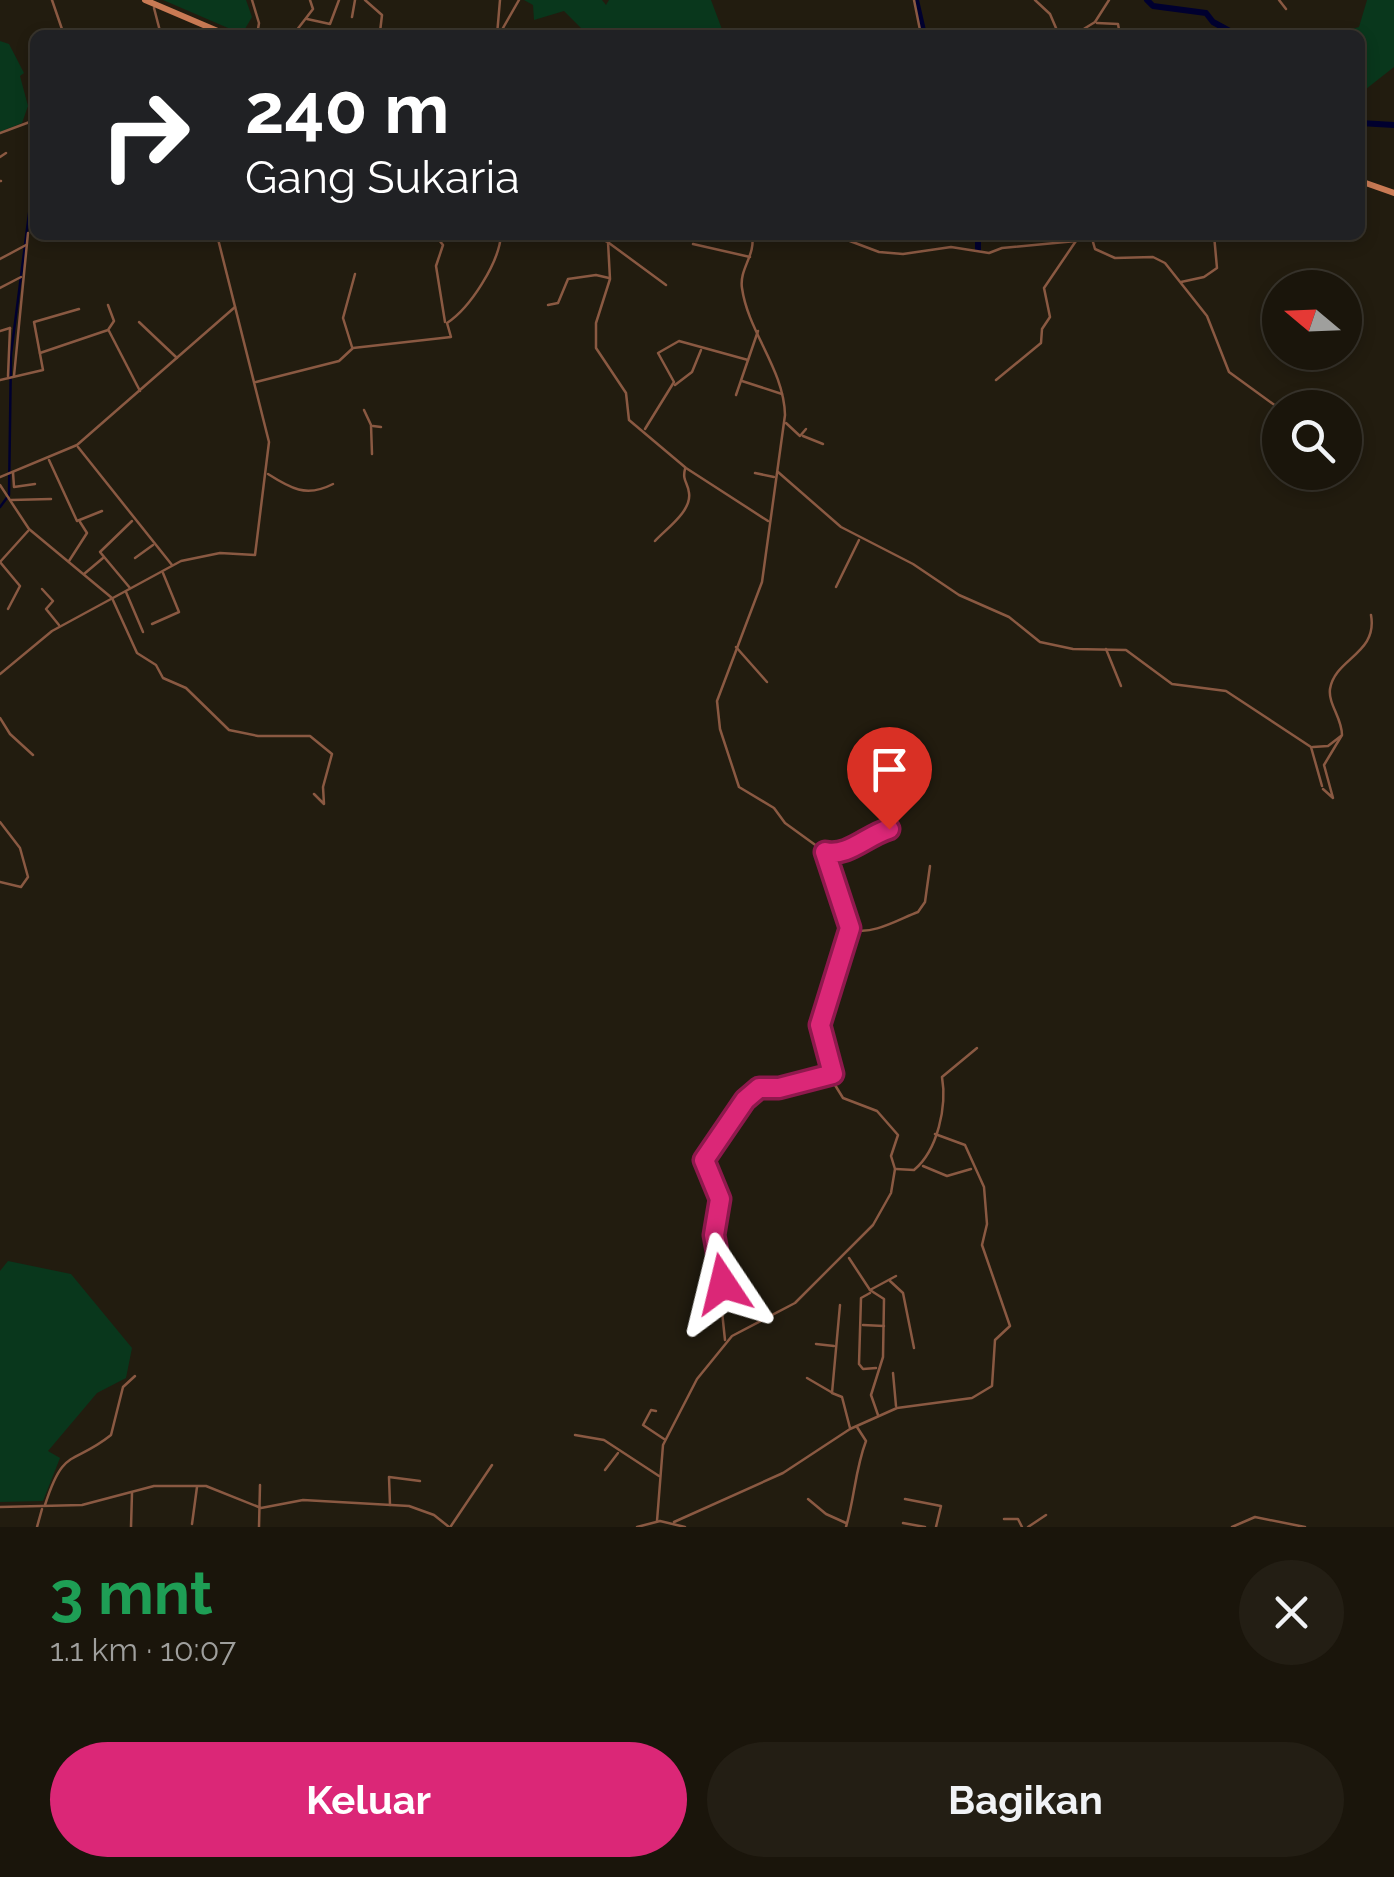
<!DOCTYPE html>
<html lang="id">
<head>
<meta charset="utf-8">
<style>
  :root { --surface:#1a150b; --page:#231e14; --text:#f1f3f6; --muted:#9f9f9d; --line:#38342c; --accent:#db2777 }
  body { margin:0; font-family:Raleway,sans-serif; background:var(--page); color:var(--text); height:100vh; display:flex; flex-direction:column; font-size:38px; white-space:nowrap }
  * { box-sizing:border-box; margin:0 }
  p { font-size:32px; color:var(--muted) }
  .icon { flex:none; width:55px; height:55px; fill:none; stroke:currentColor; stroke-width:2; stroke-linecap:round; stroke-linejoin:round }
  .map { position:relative; height:1527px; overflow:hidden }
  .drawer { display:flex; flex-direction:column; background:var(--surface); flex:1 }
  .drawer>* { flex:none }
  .hud { position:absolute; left:30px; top:30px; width:1335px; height:210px; border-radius:15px; box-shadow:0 5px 15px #0003,0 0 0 2px var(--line); background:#202124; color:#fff; overflow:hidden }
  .needle { width:65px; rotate:289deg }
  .buttons { position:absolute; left:1262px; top:270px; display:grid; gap:20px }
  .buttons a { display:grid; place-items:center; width:100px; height:100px; border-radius:50%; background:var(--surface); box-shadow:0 5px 15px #0003,0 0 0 2px var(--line); font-size:50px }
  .pin { position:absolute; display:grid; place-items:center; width:85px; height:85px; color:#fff; margin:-102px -42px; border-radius:50% 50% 50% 0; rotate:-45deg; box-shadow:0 0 10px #0007 }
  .pin .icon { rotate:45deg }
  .me { position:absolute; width:110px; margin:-55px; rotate:350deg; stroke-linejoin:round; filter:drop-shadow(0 0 8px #0008) }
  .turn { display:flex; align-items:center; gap:35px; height:210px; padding:0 50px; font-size:45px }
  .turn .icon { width:130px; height:130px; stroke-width:2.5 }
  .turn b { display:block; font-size:70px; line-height:85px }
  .round { display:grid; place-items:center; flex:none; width:105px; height:105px; border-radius:52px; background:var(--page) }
  .overview { display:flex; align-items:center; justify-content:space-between; height:170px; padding:0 50px }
  h1 { font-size:60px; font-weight:700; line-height:75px; color:#1e9e55 }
  .cta { display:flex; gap:20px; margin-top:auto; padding:20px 50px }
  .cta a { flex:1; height:115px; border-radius:60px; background:var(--accent); color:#fff; font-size:40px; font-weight:700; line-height:115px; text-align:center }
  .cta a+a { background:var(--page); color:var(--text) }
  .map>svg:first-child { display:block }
  .green { fill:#09371c }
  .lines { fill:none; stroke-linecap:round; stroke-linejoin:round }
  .stream { stroke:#00002f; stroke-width:2.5 }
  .river { stroke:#00002f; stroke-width:6 }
  .street { stroke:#8a5942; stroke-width:2.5 }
  .secondary { stroke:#c97a54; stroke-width:6 }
  .route-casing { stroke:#8e194d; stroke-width:25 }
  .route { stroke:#db2777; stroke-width:18 }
</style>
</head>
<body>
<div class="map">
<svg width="1394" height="1527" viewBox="0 0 1394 1527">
  <rect width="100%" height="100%" fill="#221c0f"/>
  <g class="green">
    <polygon points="163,0 246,0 252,17 242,34"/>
    <polygon points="524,0 602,0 606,5 609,0 711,0 723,32 588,35 564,11 534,20 533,5"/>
    <polygon points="1367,0 1394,0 1394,67 1366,89 1360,88 1360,35 1334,35 1359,27"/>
    <polygon points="0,41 9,44 24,73 20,76 28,106 22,123 0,132"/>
    <polygon points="8,1261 71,1274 132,1348 126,1378 97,1393 48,1451 60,1458 43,1501 0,1502 0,1271"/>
  </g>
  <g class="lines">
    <polyline class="stream" points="0,507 9,495 11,354 35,167"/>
    <g class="river">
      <polyline points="916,0 924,35"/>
      <polyline points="1147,0 1153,6 1206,13 1213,22 1237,35"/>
      <polyline points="1360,123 1394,125"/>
      <polyline points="978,249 978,235"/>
    </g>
    <g class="street">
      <polyline points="52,0 64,35"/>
      <polyline points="252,0 259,23 257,35"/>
      <polyline points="365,0 382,15 380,32"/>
      <polyline points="914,0 921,35"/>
      <polyline points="1035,0 1050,14 1059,35"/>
      <polyline points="1279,0 1286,9"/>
      <polyline points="154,8 161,35"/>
      <polyline points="352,17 355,0"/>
      <polyline points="307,19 330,24 339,0"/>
      <polyline points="1097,23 1118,24 1120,35"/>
      <polyline points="105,31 107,35"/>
      <polyline points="293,35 313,9 310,0"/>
      <polyline points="497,35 500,0"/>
      <polyline points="499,35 519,0"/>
      <polyline points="1074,35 1095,22 1109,0"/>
      <polyline points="1087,35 1096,35"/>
      <polyline points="0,133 35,120"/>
      <polyline points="0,157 6,153"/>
      <polyline points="0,181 1,181"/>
      <polyline points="435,235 443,245 436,266 445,322"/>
      <polyline points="592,235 608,242 610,279 596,323 596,348 626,393 629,420 686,468 768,521"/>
      <polyline points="834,235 879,252 903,254 951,247 989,253 1002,248 1076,241"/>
      <polyline points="1091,235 1095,249 1115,258 1153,257 1165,263 1207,316 1229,372 1280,409"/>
      <polyline points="609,243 666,285"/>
      <polyline points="693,244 750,257"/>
      <polyline points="0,259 26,245"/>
      <polyline points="1181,282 1204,277 1217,268 1214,235"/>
      <polyline points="0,288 21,277"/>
      <polyline points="548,305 558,303 568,279 596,275 609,278"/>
      <polyline points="139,322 177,358"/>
      <polyline points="0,331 10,328"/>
      <polyline points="109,331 140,391"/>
      <polyline points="352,347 343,318 355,274"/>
      <polyline points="40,353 108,330 114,321 108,305"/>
      <polyline points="8,376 10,328"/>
      <polyline points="14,376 28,233"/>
      <polyline points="0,380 43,370 34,322 79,309"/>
      <polyline points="996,380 1041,343 1042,329 1050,317 1044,288 1080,235"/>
      <polyline points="742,381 782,394"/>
      <path d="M256,382L339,361L353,348L451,337L447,323C470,308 499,263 501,235"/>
      <polyline points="675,385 692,372 701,350"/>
      <polyline points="736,395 758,331"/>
      <polyline points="364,410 371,425 372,454"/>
      <polyline points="786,423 800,436 806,429"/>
      <polyline points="373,426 381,427"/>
      <polyline points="645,429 674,382 658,353 679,341 748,360"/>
      <polyline points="803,436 823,444"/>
      <polyline points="78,447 172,565"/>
      <polyline points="49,460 77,521 102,511"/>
      <polyline points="13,472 14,487 35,484"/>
      <polyline points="778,472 841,527 913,564 959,595 1009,617 1040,642 1073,649 1126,650 1172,684 1226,691 1311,747 1322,786"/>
      <polyline points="755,473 774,477"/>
      <path d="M268,474C290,488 306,498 333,484"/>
      <polyline points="0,477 77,445 235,307"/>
      <polyline points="0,485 29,529 112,598 137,653 156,665 163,678 186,688 229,730 258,736 310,736 332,754 323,787 324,804 314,794"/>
      <polyline points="11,500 51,499"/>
      <path d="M655,541C666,529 692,511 689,493C688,482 682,481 685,469"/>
      <polyline points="135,558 153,545"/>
      <polyline points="69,561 87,533 80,522"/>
      <polyline points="0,562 20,586 8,609"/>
      <polyline points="0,562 28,531"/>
      <polyline points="84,574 103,558"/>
      <polyline points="836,587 859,540"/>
      <polyline points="130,588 100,552 132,521"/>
      <polyline points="42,589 53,601 46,609 59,625"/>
      <polyline points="126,592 143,632"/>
      <polyline points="152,624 179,612 163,573"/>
      <polyline points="736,647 767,682"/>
      <polyline points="1106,649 1121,686"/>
      <polyline points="0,674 52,631 181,561 220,553 255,555 269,442 217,235"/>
      <polyline points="0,718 10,734 33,755"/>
      <polyline points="1313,747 1328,746 1341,736"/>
      <path d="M1323,789L1333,798L1324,765L1342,735C1342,718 1328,704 1330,689C1335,658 1378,654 1371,615"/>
      <polyline points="0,822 20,848 28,877 21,887 0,882"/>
      <path d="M827,853C855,856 869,823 898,832"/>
      <path d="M852,929C872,936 899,919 918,912L925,902L930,866"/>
      <polyline points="923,1166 947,1176 971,1169"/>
      <path d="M896,1169L914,1170C938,1150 947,1106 942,1077L977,1048"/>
      <polyline points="849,1258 870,1290 896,1276"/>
      <polyline points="890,1281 903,1293 914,1348"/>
      <polyline points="870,1290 884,1299 883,1357 871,1395 878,1415"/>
      <polyline points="870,1293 861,1298 859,1364 863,1369 876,1368"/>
      <polyline points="840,1305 832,1393 842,1397 850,1428"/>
      <polyline points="863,1325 884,1326"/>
      <path d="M725,1340L714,1235L721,1199L703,1160C714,1138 735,1104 756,1091C762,1087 820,1076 831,1074"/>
      <polyline points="816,1344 834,1346"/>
      <polyline points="893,1373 896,1406"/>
      <polyline points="807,1378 831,1392"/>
      <polyline points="656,1411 651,1410 643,1425 664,1439"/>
      <polyline points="575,1435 604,1440 659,1476"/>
      <polyline points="605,1470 618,1453"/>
      <polyline points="808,1499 826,1514 846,1523"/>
      <polyline points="905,1499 941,1506 936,1527"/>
      <path d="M45,1505C64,1446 72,1466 111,1435L123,1387L135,1376"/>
      <polyline points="390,1505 389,1477 420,1481"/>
      <polyline points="0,1507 82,1505 154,1486 206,1486 261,1508 303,1500 409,1506 434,1515 449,1527"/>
      <polyline points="1004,1519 1018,1519 1022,1527"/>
      <path d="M657,1521L663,1445L697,1379L732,1336L795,1303L873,1225L891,1193L895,1169L891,1156L898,1135L877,1111L843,1098L835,1085L833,1063L820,1025L850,928L825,852L785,823L774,808L739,787L720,729L717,701L762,582L785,415C784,369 748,332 742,288C739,269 756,255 752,235"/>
      <polyline points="674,1522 783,1473 850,1429 897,1408 972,1398 992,1386 995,1340 1010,1326 982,1245 987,1224 984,1187 965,1145 935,1134"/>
      <polyline points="903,1523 925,1527"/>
      <polyline points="192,1524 197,1487"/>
      <polyline points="451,1526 492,1465"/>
      <polyline points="37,1527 42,1509"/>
      <polyline points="131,1527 132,1493"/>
      <polyline points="259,1527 260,1485"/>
      <polyline points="637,1527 660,1521 685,1527"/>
      <path d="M846,1527C855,1496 855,1470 866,1441L857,1427"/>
      <polyline points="1028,1527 1046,1515"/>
      <polyline points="1232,1527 1255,1517 1305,1527"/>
    </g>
    <g class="secondary">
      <polyline points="145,0 227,35"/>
      <polyline points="1360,181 1394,193"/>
    </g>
  </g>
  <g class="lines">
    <g class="route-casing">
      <path id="route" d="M723,1284L714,1235L720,1199L704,1160L745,1100L759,1088H779L833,1074L820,1025L850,928L825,852C848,857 866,836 889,829"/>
    </g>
    <use href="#route" class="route"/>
  </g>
</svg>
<div class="buttons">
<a><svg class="needle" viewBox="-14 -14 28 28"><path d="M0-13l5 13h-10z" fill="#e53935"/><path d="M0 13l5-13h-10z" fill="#9f9f9d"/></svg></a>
<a><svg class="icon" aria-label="search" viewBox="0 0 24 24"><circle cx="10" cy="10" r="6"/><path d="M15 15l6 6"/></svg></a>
</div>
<div class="pin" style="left:889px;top:829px;background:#d93025"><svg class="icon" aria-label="arrive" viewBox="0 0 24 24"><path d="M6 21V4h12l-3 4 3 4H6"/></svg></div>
<svg class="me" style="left:723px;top:1284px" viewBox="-20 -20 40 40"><path d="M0-17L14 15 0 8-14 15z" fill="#db2777" stroke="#fff" stroke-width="4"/></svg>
<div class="hud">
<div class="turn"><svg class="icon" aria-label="right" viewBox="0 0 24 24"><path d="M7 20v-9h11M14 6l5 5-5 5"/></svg><div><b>240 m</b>Gang Sukaria</div></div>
</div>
</div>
<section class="drawer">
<div class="overview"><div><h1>3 mnt</h1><p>1.1 km · 10:07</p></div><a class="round"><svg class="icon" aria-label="close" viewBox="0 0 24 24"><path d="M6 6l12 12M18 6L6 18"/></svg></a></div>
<div class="cta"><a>Keluar</a><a>Bagikan</a></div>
</section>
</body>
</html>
